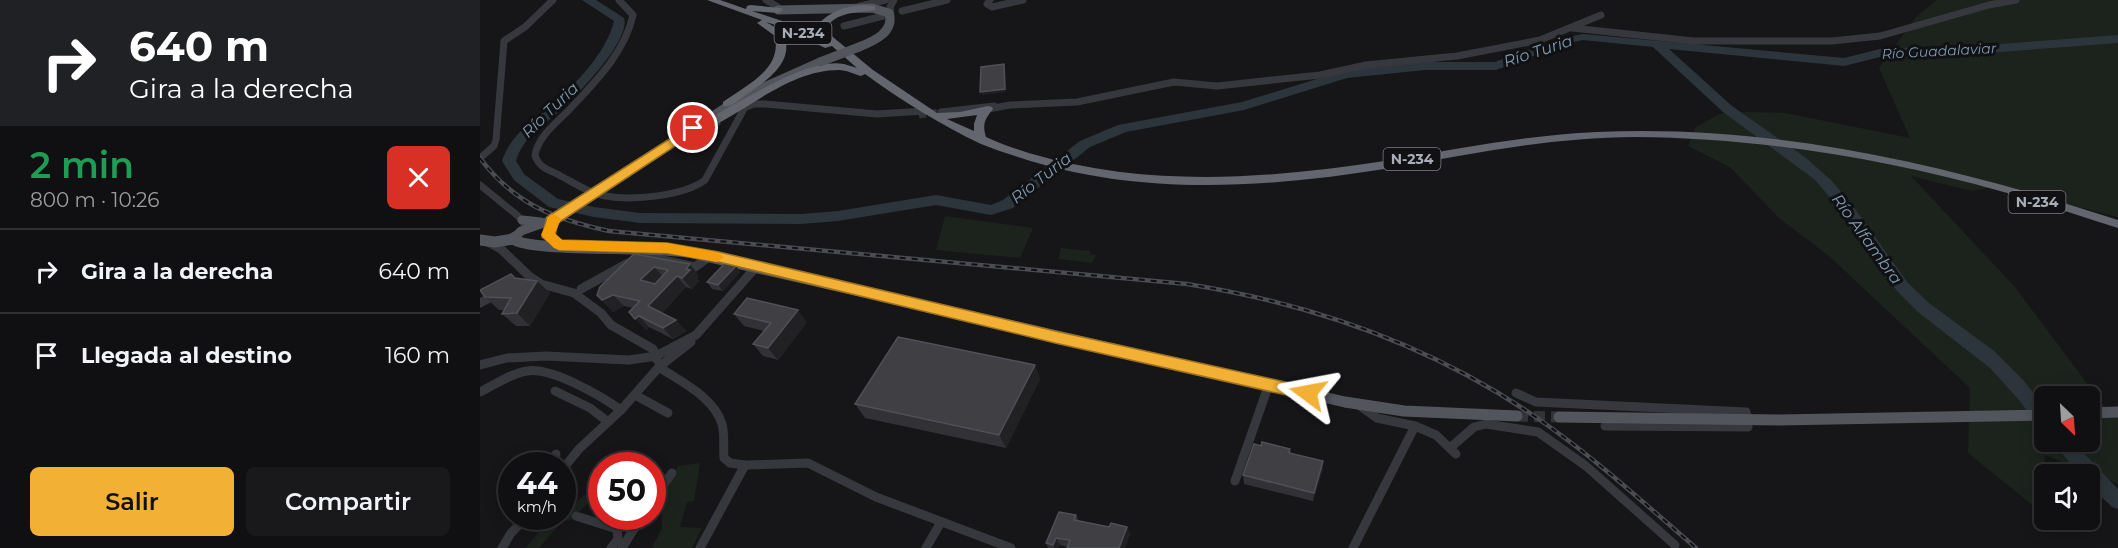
<!DOCTYPE html>
<html lang="es">
<head>
<meta charset="utf-8">
<style>
  :root { --surface:#101012; --page:#19191b; --text:#f1f3f6; --muted:#9c9d9f; --line:#303032; --accent:#f2b134 }
  body { margin:0; font-family:Montserrat,sans-serif; background:var(--page); color:var(--text); height:100vh; display:flex; flex-direction:column; font-size:22px; white-space:nowrap }
  * { box-sizing:border-box; margin:0 }
  p { font-size:20px; color:var(--muted) }
  .icon { flex:none; width:33px; height:33px; fill:none; stroke:currentColor; stroke-width:2; stroke-linecap:round; stroke-linejoin:round }
  .map { position:relative; flex:1; overflow:hidden }
  .panel { display:flex; flex-direction:column; background:var(--surface); width:480px }
  .panel>* { flex:none }
  .guide { background:#202124; color:#fff; overflow:hidden }
  .needle { width:39px; rotate:155deg }
  .fabs { position:absolute; left:1554px; top:386px; display:grid; gap:12px }
  .fabs a { display:grid; place-items:center; width:66px; height:66px; border-radius:9px; background:var(--surface); box-shadow:0 3px 15px #0003,0 0 0 2px var(--line); font-size:30px }
  .speed { position:absolute; left:18px; top:452px; display:flex; gap:12px; font-size:30px; font-weight:700; text-align:center }
  .speed>* { display:grid; place-content:center; width:78px; height:78px; border-radius:50%; background:var(--surface); box-shadow:0 3px 15px #0003,0 0 0 2px var(--line); line-height:1 }
  .speed small { font-size:15px; font-weight:400 }
  .speed .limit { border:9px solid #d22; background:#fff; color:#111 }
  .pin { position:absolute; display:grid; place-items:center; width:51px; height:51px; color:#fff; margin:-26px; border:3px solid #fff; border-radius:50%; box-shadow:0 2px 6px #0007 }
  .me { position:absolute; width:66px; margin:-33px; rotate:283deg; stroke-linejoin:round; filter:drop-shadow(0 0 4px #0008) }
  .turn { display:flex; align-items:center; gap:21px; height:126px; padding:0 30px; font-size:27px }
  .turn .icon { width:78px; height:78px; stroke-width:2.5 }
  .turn b { display:block; font-size:42px; line-height:51px }
  .round { display:grid; place-items:center; flex:none; width:63px; height:63px; border-radius:9px; background:var(--page) }
  .headline { display:flex; align-items:center; justify-content:space-between; height:102px; padding:0 30px }
  h1 { font-size:36px; font-weight:600; line-height:45px; color:#1e9e55 }
  .cta { display:flex; gap:12px; margin-top:auto; padding:12px 30px }
  .cta a { flex:1; height:69px; border-radius:9px; background:var(--accent); color:#111; font-size:24px; font-weight:600; line-height:69px; text-align:center }
  .cta a+a { background:var(--page); color:var(--text) }
  ul { padding:0; list-style:none }
  li { display:flex; align-items:center; gap:18px; height:84px; padding:0 30px; border-top:2px solid var(--line) }
  li div { flex:1 }
  li b { display:block; font-size:22px }
  li em { font-style:normal }
  main { display:flex; flex:1; min-height:0 }
  .map>svg:first-child { display:block }
  .green { fill:#1c231d; fill-rule:evenodd }
  .lines { fill:none; stroke-linecap:round; stroke-linejoin:round }
  .river { fill:#2c353c; fill-rule:evenodd }
  .minor-tunnel { stroke:#333438; stroke-width:7; stroke-dasharray:7 4; stroke-linecap:butt }
  .major-tunnel { stroke:#333438; stroke-width:11; stroke-dasharray:11 6; stroke-linecap:butt }
  .minor-far1 { stroke:#37383d; stroke-width:7 }
  .minor { stroke:#37383d; stroke-width:9 }
  .major-far1 { stroke:#53555c; stroke-width:9 }
  .major { stroke:#53555c; stroke-width:11 }
  .highway { fill:#63666e; fill-rule:evenodd }
  .rail-casing { stroke:#4a4c52; stroke-width:4.5 }
  .rail { stroke:#111113; stroke-width:2; stroke-dasharray:6; stroke-linecap:butt }
  .major-bridge { stroke:#53555c; stroke-width:9 }
  .wall { fill:#323236 }
  .shaded-wall { fill:#212124 }
  .building { fill:#3f3f44; stroke:#4f5156; stroke-width:1.5; fill-rule:evenodd }
  .route { fill:#f2b134; stroke:#9d7322; stroke-width:1.5 }
  .slow { fill:#f59e0b }
  .labels { text-anchor:middle; dominant-baseline:central; stroke-width:6; stroke-linejoin:round; paint-order:stroke }
  .shield { fill:#111113; stroke:#7b7e86; stroke-width:1.5 }
  .shield-label { font-size:14px; font-weight:bold; fill:#a8adb8 }
  .far-water-label { font-size:14px; font-style:italic; fill:#7f9bb3; stroke:#111113 }
  .water-label { font-size:16px; font-style:italic; fill:#7f9bb3; stroke:#111113 }
</style>
</head>
<body>
<main>
<section class="panel">
<div class="guide">
<div class="turn"><svg class="icon" aria-label="right" viewBox="0 0 24 24"><path d="M7 20v-9h11M14 6l5 5-5 5"/></svg><div><b>640 m</b>Gira a la derecha</div></div>
</div>
<div class="headline"><div><h1>2 min</h1><p>800 m · 10:26</p></div><a class="round" style="background:#d93025;color:#fff"><svg class="icon" aria-label="close" viewBox="0 0 24 24"><path d="M6 6l12 12M18 6L6 18"/></svg></a></div>
<ul>
<li><svg class="icon" aria-label="right" viewBox="0 0 24 24"><path d="M7 20v-9h11M14 6l5 5-5 5"/></svg><div><b>Gira a la derecha</b></div><em>640 m</em></li>
<li><svg class="icon" aria-label="arrive" viewBox="0 0 24 24"><path d="M6 21V4h12l-3 4 3 4H6"/></svg><div><b>Llegada al destino</b></div><em>160 m</em></li>
</ul>
<div class="cta"><a>Salir</a><a>Compartir</a></div>
</section>
<div class="map">
<svg width="1638" height="548" viewBox="0 0 1638 548">
  <rect width="100%" height="100%" fill="#161618"/>
  <g class="green">
    <path d="M1457,0H1638V217L1516,186L1492,191L1431,176L1535,287L1624,406L1638,411V484L1565,455L1560,511L1488,453L1490,388L1349,256L1299,218L1250,167L1208,146L1216,127L1242,113L1268,112L1305,113L1430,138L1399,68L1436,17ZM1564,396H1610V441H1564Z"/>
    <polygon points="465,216 553,228 540,258 456,250"/>
    <polygon points="581,248 610,251 610,254 616,255 612,263 578,259"/>
    <polygon points="220,463 214,501 207,502 200,527 222,528 212,548 172,548 182,528 182,509 175,504 192,479 198,466"/>
    <path d="M121,481V491L89,521L84,519L59,548H46C55,537 68,517 82,516L83,513Z"/>
  </g>
  <g class="lines">
    <g class="river">
      <path d="M102,0H116L144,18C151,39 100,92 84,107C66,124 43,136 36,161L44,174L78,199L114,207L160,213L321,214L358,211L456,195L511,205L523,200L600,141L638,125L762,102L866,70L945,62H1015L1078,39L1103,34L1364,58L1404,48L1481,47L1638,35V43L1481,55L1404,56L1364,66L1189,49L1252,106L1326,158L1352,181L1375,209L1428,283L1449,303L1514,351L1544,381L1564,407V428L1558,426L1539,400L1510,368L1438,312L1417,291L1354,202L1334,179L1243,112L1173,47L1103,40L1085,44L1016,70H945L867,78L764,110L646,132L610,147L533,208L511,215L456,205L358,221L321,224L160,223L114,217L69,207L34,180L22,161C30,135 51,123 71,106C95,84 126,54 134,21Z"/>
      <polygon points="1572,441 1592,441 1638,489 1638,509 1632,507 1610,486 1610,474 1599,474"/>
    </g>
    <polyline class="minor-tunnel" points="439,115 461,112"/>
    <polyline class="major-tunnel" points="1037,416 1079,417"/>
    <g class="minor-far1">
      <path d="M139,0L153,15C145,53 114,83 88,111C76,123 58,137 55,155C58,167 69,170 79,175C94,183 109,193 126,196C152,201 204,196 225,180L265,107"/>
      <polyline points="286,0 298,7 298,10"/>
      <polyline points="510,0 507,4 512,7 543,0"/>
      <polyline points="380,6 406,0"/>
      <polyline points="422,11 467,0"/>
      <polyline points="411,16 410,7 414,0"/>
      <polyline points="364,26 403,16"/>
      <polyline points="1092,28 1214,41 1352,41 1400,36 1509,5 1536,0"/>
      <polyline points="261,109 274,104 285,104 397,114 445,111"/>
      <polyline points="508,109 530,105 597,102 694,82 737,86 840,75 886,65 977,56 1060,40 1121,15"/>
      <polyline points="461,112 514,106"/>
      <polyline points="187,145 211,140 237,123"/>
      <polyline points="0,158 14,146 16,140 24,41 45,27 73,0"/>
      <polyline points="0,185 38,216 44,224"/>
    </g>
    <g class="minor">
      <polyline points="8,242 21,249 49,276 61,284 94,293 121,313 131,325 173,349 177,360"/>
      <polyline points="169,257 215,267 230,256"/>
      <polyline points="101,289 148,263"/>
      <polyline points="0,303 15,295"/>
      <polyline points="0,365 27,358 66,356 149,360 176,356 216,335 276,267"/>
      <path d="M179,367C201,382 234,397 242,424C245,435 243,447 244,458L250,463L265,465L328,463L396,497L531,548"/>
      <polyline points="75,391 110,408 127,421"/>
      <path d="M0,392C14,385 32,373 47,371C72,367 121,396 141,410"/>
      <polyline points="1036,393 1056,402 1266,412 1268,427 1125,426"/>
      <polyline points="155,395 188,413"/>
      <polyline points="935,426 956,435 976,454"/>
      <polyline points="970,448 994,427 1006,424 1058,432 1106,466 1195,545"/>
      <polyline points="70,465 76,454"/>
      <polyline points="82,470 99,449 141,410 179,367 211,342"/>
      <polyline points="755,481 789,384"/>
      <polyline points="172,501 192,473"/>
      <polyline points="96,516 137,529 138,539 131,548"/>
      <polyline points="22,548 31,533 48,516"/>
      <polyline points="142,548 162,516"/>
      <polyline points="220,548 265,465"/>
      <polyline points="446,548 461,522"/>
      <polyline points="873,548 935,426 897,418 879,405"/>
    </g>
    <g class="major-far1">
      <path d="M298,10L392,8L409,13C415,32 394,41 379,47"/>
      <polyline points="183,148 262,97 340,62"/>
      <polyline points="42,220 61,222"/>
      <polyline points="33,239 41,231 72,220"/>
    </g>
    <g class="major">
      <path d="M33,239C51,253 178,245 212,253C430,302 647,352 865,402L924,411L1037,416"/>
      <polyline points="33,239 35,237"/>
      <polyline points="0,240 15,242 33,239"/>
      <polyline points="1610,413 1638,412"/>
      <polyline points="1079,417 1299,420 1564,415"/>
    </g>
    <path class="highway" d="M227,0H240L266,9L267,6L270,5L301,8L303,10L298,13L272,11L311,24L344,40L338,34L337,26C350,9 374,3 395,6V10C377,13 360,11 347,26L348,33L393,70L457,113L480,112L508,106L512,107L513,109C505,119 502,124 506,137C548,156 595,166 640,172C731,183 821,174 911,160C979,149 1047,135 1117,132C1295,124 1470,165 1638,220V228C1599,216 1560,202 1520,191C1402,158 1279,138 1155,137C1073,137 992,154 911,168C787,188 659,197 538,157C526,153 513,149 501,144C461,125 422,101 385,74L381,76C374,74 366,70 359,70C302,70 255,124 202,139L197,136L198,134C241,117 321,56 364,64C368,65 373,67 377,68L352,46L345,48L305,28L286,22C291,25 301,30 304,36C315,62 285,82 267,94C260,99 252,108 243,106V102C266,85 302,70 295,36L277,23L282,20ZM497,115L494,124V131L467,119Z"/>
    <g class="rail-casing">
      <path id="rail" d="M0,158C34,204 74,219 129,231L707,284C833,304 951,345 1057,418C1114,457 1164,503 1216,548"/>
    </g>
    <use href="#rail" class="rail"/>
    <g class="major-bridge">
      <polyline points="340,62 379,47"/>
      <polyline points="74,219 183,148"/>
    </g>
  </g>
  <g class="wall">
    <polygon points="154,254 219,276 217,279 219,281 212,289 206,287 182,313 196,320 206,331 193,339 169,327 166,330 153,308 144,306 133,312 117,295"/>
    <polygon points="256,266 260,272 243,291 232,289 227,282"/>
    <polygon points="36,279 57,281 70,293 50,326 36,326 22,314 24,310 19,310 5,297"/>
    <polygon points="254,314 327,322 298,360 283,356 273,344 284,331 264,326"/>
    <polygon points="555,365 560,379 526,448 385,418 375,404"/>
    <polygon points="781,446 810,449 810,453 843,469 833,501 764,484 763,475"/>
    <polygon points="596,515 599,521 629,527 647,527 650,535 588,547 580,545 578,548 568,548 566,543"/>
  </g>
  <g class="shaded-wall">
    <polygon points="524,64 525,67 526,92 501,95 500,92"/>
    <polygon points="210,264 219,276 217,279 219,281 212,289 202,278 206,269"/>
    <polygon points="256,266 260,272 243,291 238,285"/>
    <polygon points="174,267 184,278 170,292 160,280"/>
    <polygon points="197,276 206,287 178,317 168,306"/>
    <polygon points="57,281 70,293 50,326 37,313"/>
    <polygon points="133,295 144,306 133,312 122,300"/>
    <polygon points="318,310 327,322 298,360 288,348"/>
    <polygon points="159,316 169,327 166,330 155,319"/>
    <polygon points="196,320 206,331 193,339 183,328"/>
    <polygon points="555,365 560,379 526,448 519,435"/>
    <polygon points="843,461 843,469 833,501 834,493"/>
    <polygon points="647,527 650,535 645,548 639,548"/>
    <polygon points="576,538 580,545 578,548 574,548 573,545"/>
  </g>
  <g class="building">
    <polygon points="524,64 525,89 500,92 501,67"/>
    <path d="M154,254L210,264L206,269L210,270L202,278L197,276L168,306L196,320L183,328L159,316L155,319L149,312L160,301L133,295L122,300L117,295L120,287ZM174,267L188,270L175,284L160,280Z"/>
    <polygon points="245,263 256,266 238,285 227,282"/>
    <polygon points="31,274 35,278 57,281 37,313 22,314 31,298 5,297 0,290"/>
    <polygon points="267,298 318,310 288,348 273,344 291,323 254,314"/>
    <polygon points="418,337 555,365 519,435 375,404"/>
    <polygon points="782,442 810,449 809,453 843,461 834,493 763,475 774,444 781,446"/>
    <polygon points="579,512 596,515 594,520 629,527 631,523 647,527 639,548 587,548 590,540 576,538 573,545 566,543"/>
  </g>
  <polygon class="route" points="213,124 219,128 218,131 78,223 75,235 82,240 187,243 239,252 575,331 828,387 833,389 836,393 833,398 828,400 575,343 239,262 187,253 79,250 62,237 67,217"/>
  <polygon class="slow" points="74,214 81,219 75,233 82,240 187,243 237,252 244,257 237,262 187,253 79,250 74,248 61,235 70,215"/>
  <g class="labels">
    <g class="shield">
      <rect x="294.5" y="22" width="57" height="22" rx="4.5"/>
      <rect x="903.5" y="148" width="57" height="22" rx="4.5"/>
      <rect x="1528.5" y="191" width="57" height="22" rx="4.5"/>
    </g>
    <g class="shield-label">
      <text x="323" y="33">N-234</text>
      <text x="932" y="159">N-234</text>
      <text x="1557" y="202">N-234</text>
    </g>
    <g class="far-water-label">
      <text transform="translate(1459 51) rotate(-3)">Río Guadalaviar</text>
    </g>
    <g class="water-label">
      <text transform="translate(1058 51) rotate(-18)">Río Turia</text>
      <text transform="translate(70 110) rotate(-44)">Río Turia</text>
      <text transform="translate(561 178) rotate(-38)">Río Turia</text>
      <text transform="translate(1387 239) rotate(54)">Río Alfambra</text>
    </g>
  </g>
</svg>
<div class="fabs">
<a><svg class="needle" viewBox="-14 -14 28 28"><path d="M0-13l5 13h-10z" fill="#e53935"/><path d="M0 13l5-13h-10z" fill="#9c9d9f"/></svg></a>
<a><svg class="icon" aria-label="sound" viewBox="0 0 24 24"><path d="M4 9h4l5-4v14l-5-4H4zM17 9q2 3 0 6"/></svg></a>
</div>
<div class="speed"><div>44<small>km/h</small></div><div class="limit">50</div></div>
<div class="pin" style="left:213px;top:128px;background:#d93025"><svg class="icon" aria-label="arrive" viewBox="0 0 24 24"><path d="M6 21V4h12l-3 4 3 4H6"/></svg></div>
<svg class="me" style="left:828px;top:393px" viewBox="-20 -20 40 40"><path d="M0-17L14 15 0 8-14 15z" fill="#f2b134" stroke="#fff" stroke-width="4"/></svg>
</div>
</main>
</body>
</html>
